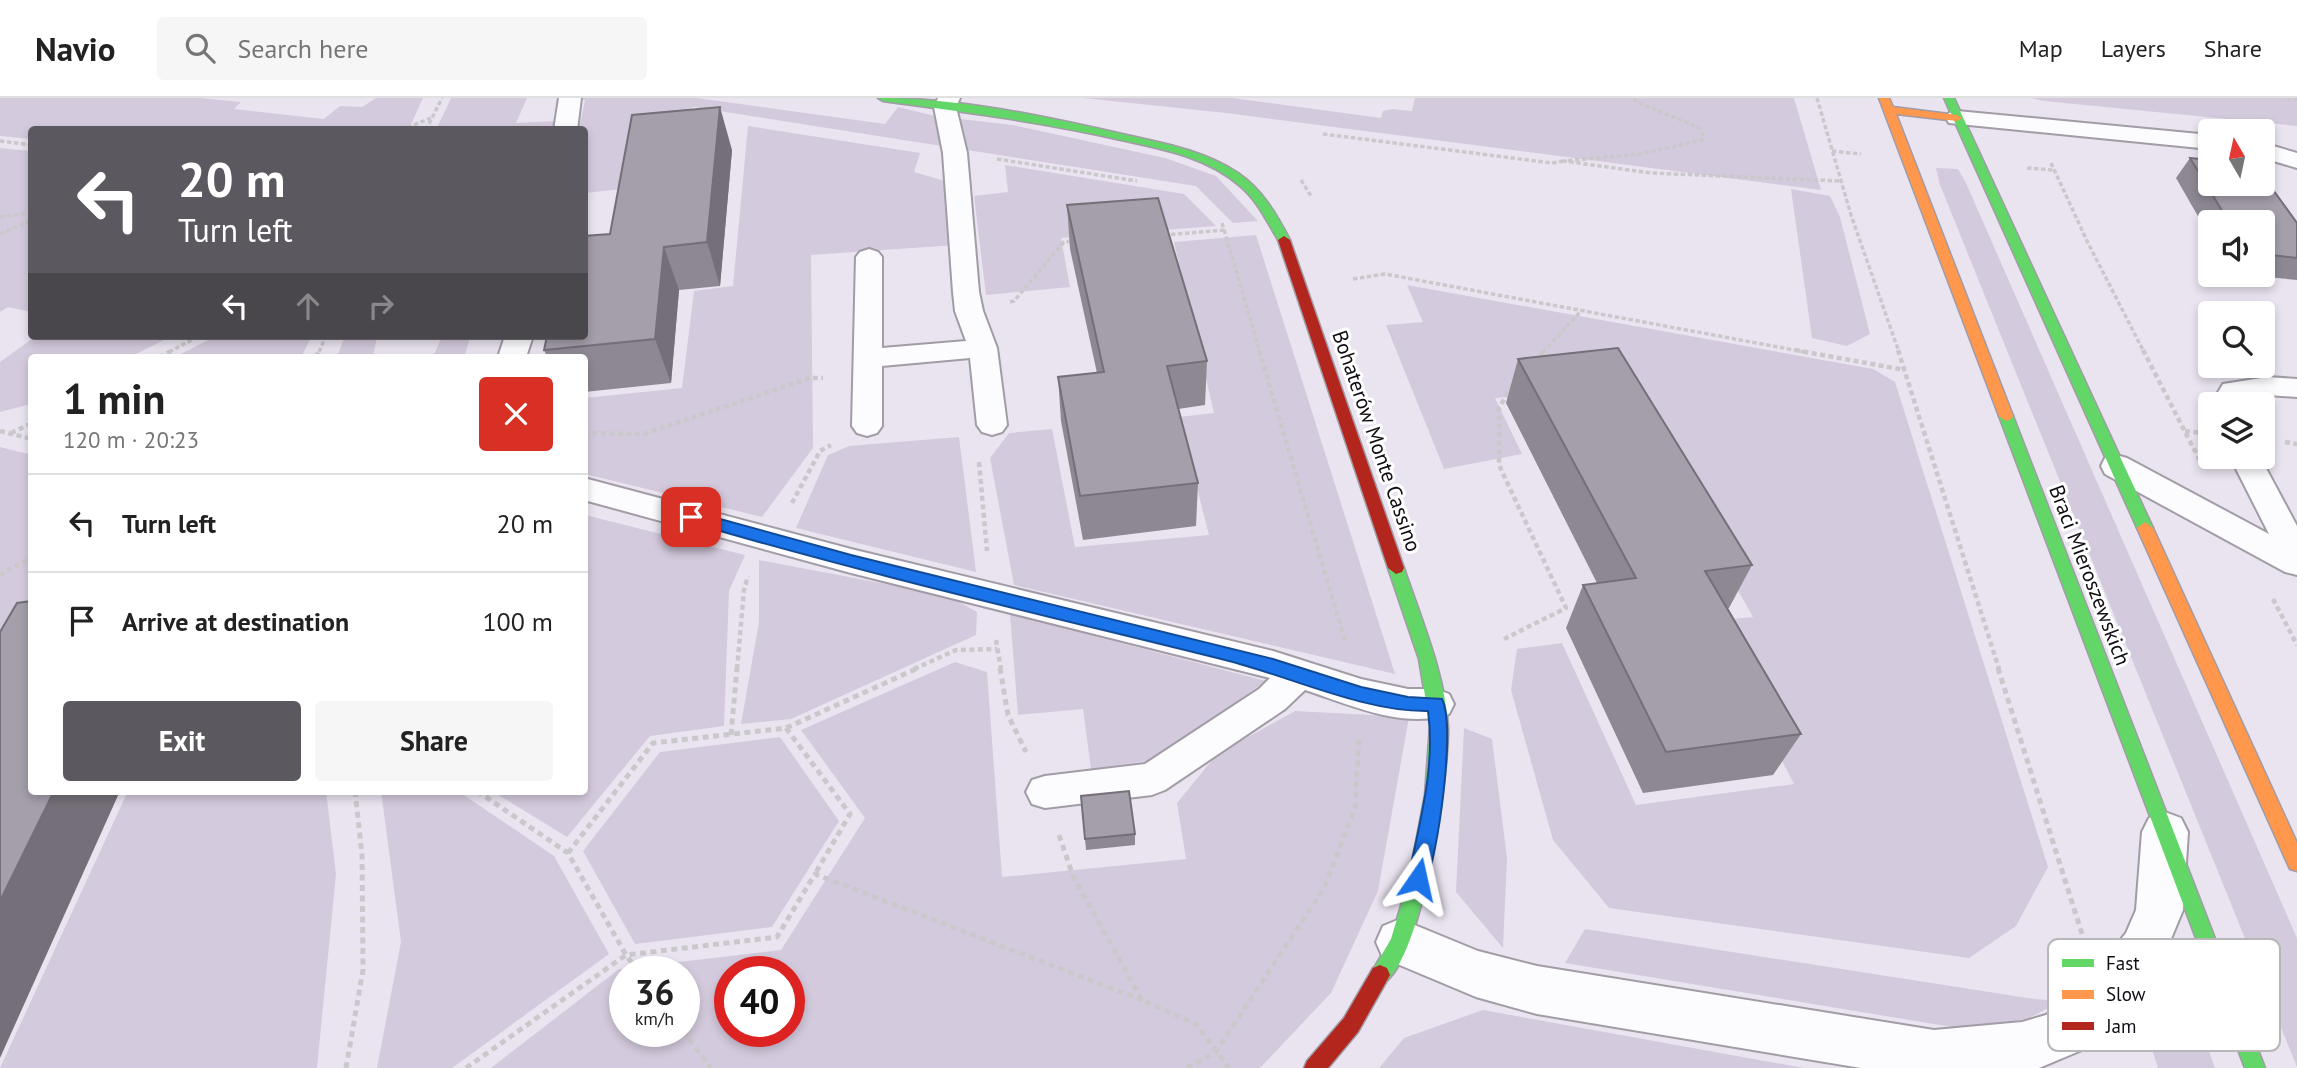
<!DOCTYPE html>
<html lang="en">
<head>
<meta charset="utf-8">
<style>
  :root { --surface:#fff; --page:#f6f6f6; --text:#222; --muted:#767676; --line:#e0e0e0; --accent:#5c5860 }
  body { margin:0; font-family:"PT Sans",sans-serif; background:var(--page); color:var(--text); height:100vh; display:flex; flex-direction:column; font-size:26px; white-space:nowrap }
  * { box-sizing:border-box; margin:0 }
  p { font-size:23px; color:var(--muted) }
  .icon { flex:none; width:38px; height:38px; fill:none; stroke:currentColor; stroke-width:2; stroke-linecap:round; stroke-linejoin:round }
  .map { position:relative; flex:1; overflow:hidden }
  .sheet { position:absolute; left:28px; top:256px; width:560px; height:441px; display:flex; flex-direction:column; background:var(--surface); border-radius:7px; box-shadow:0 4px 10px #0003 }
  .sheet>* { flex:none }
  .hud { position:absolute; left:28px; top:28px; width:560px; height:214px; border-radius:7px; box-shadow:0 4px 10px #0003; background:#5c5860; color:#fff; overflow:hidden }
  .needle { width:46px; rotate:351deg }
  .tools { position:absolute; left:2198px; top:21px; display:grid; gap:14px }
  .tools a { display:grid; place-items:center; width:77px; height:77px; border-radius:7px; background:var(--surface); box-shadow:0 4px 10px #0003; font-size:35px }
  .speed { position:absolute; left:609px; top:858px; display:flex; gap:14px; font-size:35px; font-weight:700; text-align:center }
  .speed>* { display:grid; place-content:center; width:91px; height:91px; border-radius:50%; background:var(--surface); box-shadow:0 4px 10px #0003; line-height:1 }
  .speed small { font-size:18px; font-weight:400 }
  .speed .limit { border:10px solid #d22; background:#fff; color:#111 }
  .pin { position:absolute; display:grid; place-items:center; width:60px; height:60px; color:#fff; margin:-30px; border-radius:14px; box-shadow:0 4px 10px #0006 }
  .me { position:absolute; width:77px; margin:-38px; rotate:11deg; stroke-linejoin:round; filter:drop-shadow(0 0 5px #0008) }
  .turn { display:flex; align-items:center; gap:24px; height:147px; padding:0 35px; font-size:32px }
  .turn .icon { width:91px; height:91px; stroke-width:2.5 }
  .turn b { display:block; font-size:49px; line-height:60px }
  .lanes { display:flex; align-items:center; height:66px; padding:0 35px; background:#0003; justify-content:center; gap:35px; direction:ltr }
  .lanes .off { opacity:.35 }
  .round { display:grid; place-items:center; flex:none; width:74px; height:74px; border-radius:7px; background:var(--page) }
  .head { display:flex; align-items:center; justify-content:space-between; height:119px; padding:0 35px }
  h1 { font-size:42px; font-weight:600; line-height:52px }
  .action { display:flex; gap:14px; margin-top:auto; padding:14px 35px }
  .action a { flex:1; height:80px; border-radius:7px; background:var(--accent); color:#fff; font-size:28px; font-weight:600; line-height:80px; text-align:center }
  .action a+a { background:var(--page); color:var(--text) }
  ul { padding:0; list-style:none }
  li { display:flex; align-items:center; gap:21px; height:98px; padding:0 35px; border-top:2px solid var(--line) }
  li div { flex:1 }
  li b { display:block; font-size:26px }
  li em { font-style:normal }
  header { display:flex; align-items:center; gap:42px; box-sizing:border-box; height:98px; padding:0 35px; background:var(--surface); border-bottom:2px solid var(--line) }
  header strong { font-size:33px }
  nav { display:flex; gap:38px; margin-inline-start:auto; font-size:24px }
  .search { width:490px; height:63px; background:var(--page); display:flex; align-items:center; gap:18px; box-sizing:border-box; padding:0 24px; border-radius:7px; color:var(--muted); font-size:26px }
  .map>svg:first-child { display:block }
  .green { fill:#d4cadd; fill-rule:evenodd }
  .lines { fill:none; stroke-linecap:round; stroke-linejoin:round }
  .lane-casing { stroke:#a19ca6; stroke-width:4 }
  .street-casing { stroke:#a19ca6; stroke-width:4 }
  .fast-casing { stroke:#a19ca6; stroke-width:3 }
  .slow-casing { stroke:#a19ca6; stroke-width:3 }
  .jam-casing { stroke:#a19ca6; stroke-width:3 }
  .path-far2 { stroke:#cbc8cc; stroke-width:3.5; stroke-dasharray:4.5 2.5; stroke-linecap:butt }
  .path-far1 { stroke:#cbc8cc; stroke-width:4.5; stroke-dasharray:5 3.5; stroke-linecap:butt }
  .path { stroke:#cbc8cc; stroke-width:5; stroke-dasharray:6 4.5; stroke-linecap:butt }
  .lane { fill:#fcfbfd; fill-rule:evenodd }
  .street { fill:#fcfbfd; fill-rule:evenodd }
  .fast { fill:#63d668; fill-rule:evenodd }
  .slow { fill:#ff974d; fill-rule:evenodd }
  .jam { fill:#b3261e; fill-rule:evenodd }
  .wall { fill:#8e8893 }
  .shaded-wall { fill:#746f78 }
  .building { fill:#a59eab; stroke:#746f78; stroke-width:2 }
  .route { fill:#1a73e8; stroke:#114b97; stroke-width:2 }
  .labels { text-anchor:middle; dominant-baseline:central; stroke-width:6; stroke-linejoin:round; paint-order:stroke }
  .street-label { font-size:21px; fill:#100c13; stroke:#fff }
  .key { fill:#fff; stroke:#b7b6b8; stroke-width:2 }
  .key-label { font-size:19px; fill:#100c13 }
</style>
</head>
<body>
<header>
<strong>Navio</strong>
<div class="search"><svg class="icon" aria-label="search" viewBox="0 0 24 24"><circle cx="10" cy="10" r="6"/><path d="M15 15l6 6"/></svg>Search here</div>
<nav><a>Map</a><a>Layers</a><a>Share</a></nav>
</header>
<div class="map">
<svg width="2297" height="970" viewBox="0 0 2297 970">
  <rect width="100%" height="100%" fill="#eae4f0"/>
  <g class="green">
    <polygon points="0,0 200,0 241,4 234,11 324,21 340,8 362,9 376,0 423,0 409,31 32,32 31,41 0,38"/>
    <polygon points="451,0 527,0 516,25 556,23 553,31 436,32"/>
    <polygon points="571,0 697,0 885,26 898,9 935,18 1012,27 1165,60 1216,78 1258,123 1233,125 1196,88 694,9 653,28 632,90 585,95 584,32 579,31 585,2"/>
    <polygon points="1083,0 1232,0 1381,20 1383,13 1392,11 1412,13 1415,0 1794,0 1821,92 1226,15"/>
    <polygon points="2031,0 2297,0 2297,28 2044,3"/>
    <polygon points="748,28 920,55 914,74 952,85 956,147 811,157 813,350 762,419 585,376 585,300 682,290 694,193 733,188"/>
    <polygon points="0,50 31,53 31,214 8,209 0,214"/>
    <polygon points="1005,67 1184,96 1216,128 1061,140 1070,189 986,197 974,98 1008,94"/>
    <polygon points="1936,70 1958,71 1966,85 2297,840 2297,969 1940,87"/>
    <polygon points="1791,91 1830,98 1840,119 1870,236 1847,248 1812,240"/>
    <polygon points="1256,137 1395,576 1014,487 990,360 1009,335 1052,331 1075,449 1209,437 1179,319 1214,315 1174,144"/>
    <polygon points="1407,187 1873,271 1895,284 2048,769 2016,828 1969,860 1609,810 1553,742 1511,592 1517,551 1562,545 1636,707 1794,686 1710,523 1753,519 1624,292 1495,300 1522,356 1444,371 1386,227 1423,224"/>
    <polygon points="36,238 172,238 130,259 32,259 31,306 0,314 0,264"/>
    <polygon points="216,238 312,238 301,259 175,259"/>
    <polygon points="345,238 377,238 373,259 337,259"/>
    <polygon points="442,238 471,238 464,259 433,259"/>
    <polygon points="959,339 976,474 796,430 828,357 849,348"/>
    <polygon points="0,349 32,357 31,583 0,630"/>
    <polygon points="585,417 745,457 729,493 724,628 650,638 567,739 492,693 584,693"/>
    <polygon points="759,462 949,498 977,514 976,537 791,621 741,626 759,524"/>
    <polygon points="1010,516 1266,583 1153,662 1091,671 1083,611 1018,617"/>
    <path d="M955,564L987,574L1002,779L1186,761L1177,705L1217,656L1295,613L1409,619L1378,793L1331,895L1260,970H491L619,871L781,852L865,720L801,632ZM625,873H684V933H625ZM730,873H789V933H730Z"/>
    <polygon points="1464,630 1492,641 1507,760 1503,850 1456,794"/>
    <polygon points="780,639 839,723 772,829 635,846 583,753 660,654"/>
    <polygon points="128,693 326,693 336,776 317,970 0,970"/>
    <polygon points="381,693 458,693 554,758 609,856 452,970 377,970 401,844"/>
    <polygon points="1585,831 2034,901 2062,903 2029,920 1970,932 1565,865"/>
    <polygon points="2175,859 2215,970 2158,970 2138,909"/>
    <polygon points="1483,912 1804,970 1379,970 1404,940"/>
  </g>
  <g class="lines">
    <g class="lane-casing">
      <g id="lane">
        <polygon points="559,0 581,0 577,32 554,32"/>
        <polygon points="938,0 960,0 956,9 967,55 979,194 983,213 997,250 1007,327 1002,334 992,337 982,334 977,327 970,260 882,268 882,328 877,335 867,338 857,335 852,328 856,159 860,154 869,151 878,154 882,159 882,250 966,243 955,213 953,194 943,55 934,9"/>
        <polygon points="1957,13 2210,37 2210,51 1949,25 1946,20 1949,15"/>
        <polygon points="2263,45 2297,55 2297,70 2263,60"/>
        <polygon points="505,238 533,238 526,259 498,259"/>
        <polygon points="2268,279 2297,281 2297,299 2268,297 2243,301 2240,306 2211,306 2223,286"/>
        <polygon points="2116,357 2127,360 2269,436 2230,359 2260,359 2297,428 2297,477 2285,474 2105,376 2101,368 2105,360"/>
        <path d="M584,380L851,451L1273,553L1361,581L1408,591H1436L1449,596L1454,606L1449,616C1403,632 1348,606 1305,592L1285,611L1165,692L1152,697L1045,710L1032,706L1026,694L1032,682L1045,678L1145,666L1259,591L1270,580L851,475L584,402Z"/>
      </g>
    </g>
    <g class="street-casing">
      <polygon id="street" points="2165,714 2181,720 2188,734 2183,812 2160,867 2120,920 2101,939 2082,952 2039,970 1861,970 1537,916 1476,899 1383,860 1376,844 1383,828 1400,821 1478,853 1537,868 1934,932 2022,924 2046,917 2066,904 2085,886 2126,835 2136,812 2142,734 2149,720"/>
    </g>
    <g class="fast-casing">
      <g id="fast">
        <path d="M878,0C959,0 1043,18 1122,36C1162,45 1203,52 1238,75C1262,91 1277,117 1290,142L1284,146L1280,145C1267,124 1258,103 1240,88C1207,59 1162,51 1121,42C1043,24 963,14 883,3Z"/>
        <polygon points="1944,0 1954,0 2153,430 2150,434 2140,434 2137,430"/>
        <polygon points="2006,313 2013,318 2265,970 2245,970 1999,318"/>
        <path d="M1396,464L1404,470C1420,518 1446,579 1448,629C1449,674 1422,870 1380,887L1373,884L1370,877L1391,841L1409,781L1425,697L1430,628L1419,561L1388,470Z"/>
      </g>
    </g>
    <g class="slow-casing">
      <g id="slow">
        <polygon points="1879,0 1889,0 1893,9 1957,17 1962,20 1957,23 1896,16 2013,318 2011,321 2006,323 1999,318"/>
        <polygon points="2145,424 2153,430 2297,745 2297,773 2290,771 2137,430"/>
      </g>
    </g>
    <g class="jam-casing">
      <g id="jam">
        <polygon points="1284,138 1290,142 1404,470 1402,474 1396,476 1388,470 1278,142"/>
        <polygon points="1380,867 1387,870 1390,877 1358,934 1328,970 1304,970 1307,963 1344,920 1373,870"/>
      </g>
    </g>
    <g class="path-far2">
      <polyline points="1634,0 1637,4 1698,29 1703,36 1702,42 1640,56 1564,63 1651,75 1840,83"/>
      <polyline points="1817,0 1851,117 1899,254"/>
      <polyline points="2287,0 2297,1"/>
      <polyline points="401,32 431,20"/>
      <polyline points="426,32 442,0"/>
      <polyline points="1323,36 1552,65 1564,63"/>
      <polyline points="0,43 32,47"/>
      <polyline points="1832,53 1861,56"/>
      <polyline points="997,61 1137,83"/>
      <polyline points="2051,65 2088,145 2144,254"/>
      <polyline points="2027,70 2054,72"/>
      <polyline points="1301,82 1311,98"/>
      <polyline points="0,119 32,114"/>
      <polyline points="1222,125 1260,254"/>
      <polyline points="0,136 32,122"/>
      <polyline points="1164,137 1225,132"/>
      <polyline points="1353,181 1385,176 1805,254"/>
      <polyline points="1010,204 1014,203 1064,144 1075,143"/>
      <polyline points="169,254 199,238"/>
      <polyline points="319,254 326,238"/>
      <polyline points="1543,254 1581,213"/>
    </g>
    <g class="path-far1">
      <polyline points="1259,252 1346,546"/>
      <polyline points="1795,252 1905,272"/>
      <polyline points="1898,252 1999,571"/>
      <polyline points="2143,252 2200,363"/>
      <polyline points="159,259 173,252"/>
      <polyline points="316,259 319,252"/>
      <polyline points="1534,263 1545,252"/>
      <polyline points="0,333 32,341"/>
      <polyline points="2185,333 2204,335"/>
      <polyline points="11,335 32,325"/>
      <polyline points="584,335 644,336 810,280 823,280"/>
      <polyline points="2285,344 2297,346"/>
      <polyline points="979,364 987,453"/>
      <polyline points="792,405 820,353 831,347"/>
      <polyline points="0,477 32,459"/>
      <polyline points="2273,501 2297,547"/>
      <polyline points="1504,541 1566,510 1499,367 1499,310 1514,284"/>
      <polyline points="996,542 1001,571"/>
      <polyline points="737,571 744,492 748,478"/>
      <polyline points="914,571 956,552 997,551"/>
    </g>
    <g class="path">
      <polyline points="1000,570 1008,617 1026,654"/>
      <polyline points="1998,570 2083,839"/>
      <polyline points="786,630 850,716 815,776"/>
      <polyline points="731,637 737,570"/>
      <polyline points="477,693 568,755 626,857 638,873"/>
      <polyline points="1059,737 1073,778 1142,902 1196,926 1229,970"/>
      <polyline points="568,755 653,645 786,630 918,570"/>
      <polyline points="683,933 711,970"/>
      <polyline points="346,970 363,872 362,757 355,693"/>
      <polyline points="466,970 626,857 777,839 815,776 1142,902"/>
      <polyline points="1187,970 1215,955 1324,790 1355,710 1359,640"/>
    </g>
    <use href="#lane" class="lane"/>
    <use href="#street" class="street"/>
    <use href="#fast" class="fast"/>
    <use href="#slow" class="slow"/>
    <use href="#jam" class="jam"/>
  </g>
  <g class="wall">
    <polygon points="732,52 720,188 679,192 671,285 584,294 584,259 547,259 544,252 610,136"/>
    <polygon points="2190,60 2297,125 2297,182 2246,177 2263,177 2263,124 2210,124 2210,139 2176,80"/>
    <polygon points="1067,107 1207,263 1205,307 1178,311 1198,385 1196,428 1083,442 1061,323 1058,279 1097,275 1070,151"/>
    <polygon points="1518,261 1752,467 1729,510 1728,510 1801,636 1773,677 1643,695 1566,530 1583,487 1597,485 1506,305"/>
    <polygon points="1081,698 1135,736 1135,747 1086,752"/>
  </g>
  <g class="shaded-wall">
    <polygon points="720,9 732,52 720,188 707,144"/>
    <polygon points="664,149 679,192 671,285 655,241"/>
    <polygon points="54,693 120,693 0,960 0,803"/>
  </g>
  <g class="building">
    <polygon points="720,9 707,144 664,149 655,241 544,252 547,238 584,238 584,138 610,136 632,17"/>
    <polygon points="2190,60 2210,62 2210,86 2263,86 2263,78 2297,125 2297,160 2263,156 2263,124 2229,124"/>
    <polygon points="1158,100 1207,263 1167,268 1198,385 1080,398 1058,279 1104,274 1067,107"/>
    <polygon points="1618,250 1752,467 1705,473 1801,636 1666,654 1583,487 1636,480 1518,261"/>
    <polygon points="32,503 32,693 54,693 0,803 0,534 17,505"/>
    <polygon points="1129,693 1135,736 1085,741 1081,698"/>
  </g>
  <path class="route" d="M691,413L851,457L1273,561L1361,589L1408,599L1442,601C1456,629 1438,757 1425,787L1418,789L1411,787L1408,781C1419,727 1436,668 1428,613C1365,614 1291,579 1229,563C1048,518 865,476 686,423L683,419Z"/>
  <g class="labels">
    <g class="street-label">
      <text transform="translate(1377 343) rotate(71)">Bohaterów Monte Cassino</text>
      <text transform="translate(2090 477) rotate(69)">Braci Mieroszewskich</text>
    </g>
  </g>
  <rect x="2048" y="841" width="232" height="112" rx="10" class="key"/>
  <rect x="2062" y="861" width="32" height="8" fill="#63d668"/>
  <rect x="2062" y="892" width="32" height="9" fill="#ff974d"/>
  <rect x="2062" y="924" width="32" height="8" fill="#b3261e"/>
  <g class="key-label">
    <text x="2106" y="872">Fast</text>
    <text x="2106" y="903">Slow</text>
    <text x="2106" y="935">Jam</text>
  </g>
</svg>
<div class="tools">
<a><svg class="needle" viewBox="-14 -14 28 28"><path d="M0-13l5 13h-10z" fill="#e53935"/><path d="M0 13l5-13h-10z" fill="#767676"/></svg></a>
<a><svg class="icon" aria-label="sound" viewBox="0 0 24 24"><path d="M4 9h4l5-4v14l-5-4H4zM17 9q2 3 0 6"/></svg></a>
<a><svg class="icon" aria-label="search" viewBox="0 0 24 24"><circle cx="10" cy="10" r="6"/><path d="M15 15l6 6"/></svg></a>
<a><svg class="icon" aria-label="layers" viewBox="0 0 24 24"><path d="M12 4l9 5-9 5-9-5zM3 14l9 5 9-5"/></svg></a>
</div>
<div class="speed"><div>36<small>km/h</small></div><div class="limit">40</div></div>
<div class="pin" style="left:691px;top:419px;background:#d93025"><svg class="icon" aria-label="arrive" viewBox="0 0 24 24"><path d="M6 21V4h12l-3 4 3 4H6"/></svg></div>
<svg class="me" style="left:1418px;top:781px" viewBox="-20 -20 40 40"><path d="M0-17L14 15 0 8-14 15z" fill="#1a73e8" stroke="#fff" stroke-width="4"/></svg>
<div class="hud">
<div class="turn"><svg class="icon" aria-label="left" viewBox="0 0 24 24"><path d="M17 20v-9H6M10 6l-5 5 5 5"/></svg><div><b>20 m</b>Turn left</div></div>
<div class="lanes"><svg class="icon" aria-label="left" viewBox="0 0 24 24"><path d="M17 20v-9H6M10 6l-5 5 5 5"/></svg><svg class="icon off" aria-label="ahead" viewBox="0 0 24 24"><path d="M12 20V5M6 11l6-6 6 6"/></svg><svg class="icon off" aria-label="right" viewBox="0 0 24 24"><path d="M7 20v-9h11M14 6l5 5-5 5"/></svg></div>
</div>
<section class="sheet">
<div class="head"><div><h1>1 min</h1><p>120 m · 20:23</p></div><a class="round" style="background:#d93025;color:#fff"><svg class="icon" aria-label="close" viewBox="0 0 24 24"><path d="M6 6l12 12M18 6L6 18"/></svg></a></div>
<ul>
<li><svg class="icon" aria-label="left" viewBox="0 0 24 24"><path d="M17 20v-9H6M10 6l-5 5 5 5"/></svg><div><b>Turn left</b></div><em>20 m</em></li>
<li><svg class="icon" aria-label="arrive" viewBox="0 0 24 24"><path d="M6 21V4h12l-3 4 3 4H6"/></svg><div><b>Arrive at destination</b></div><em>100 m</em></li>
</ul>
<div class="action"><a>Exit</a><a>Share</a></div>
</section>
</div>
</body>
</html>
